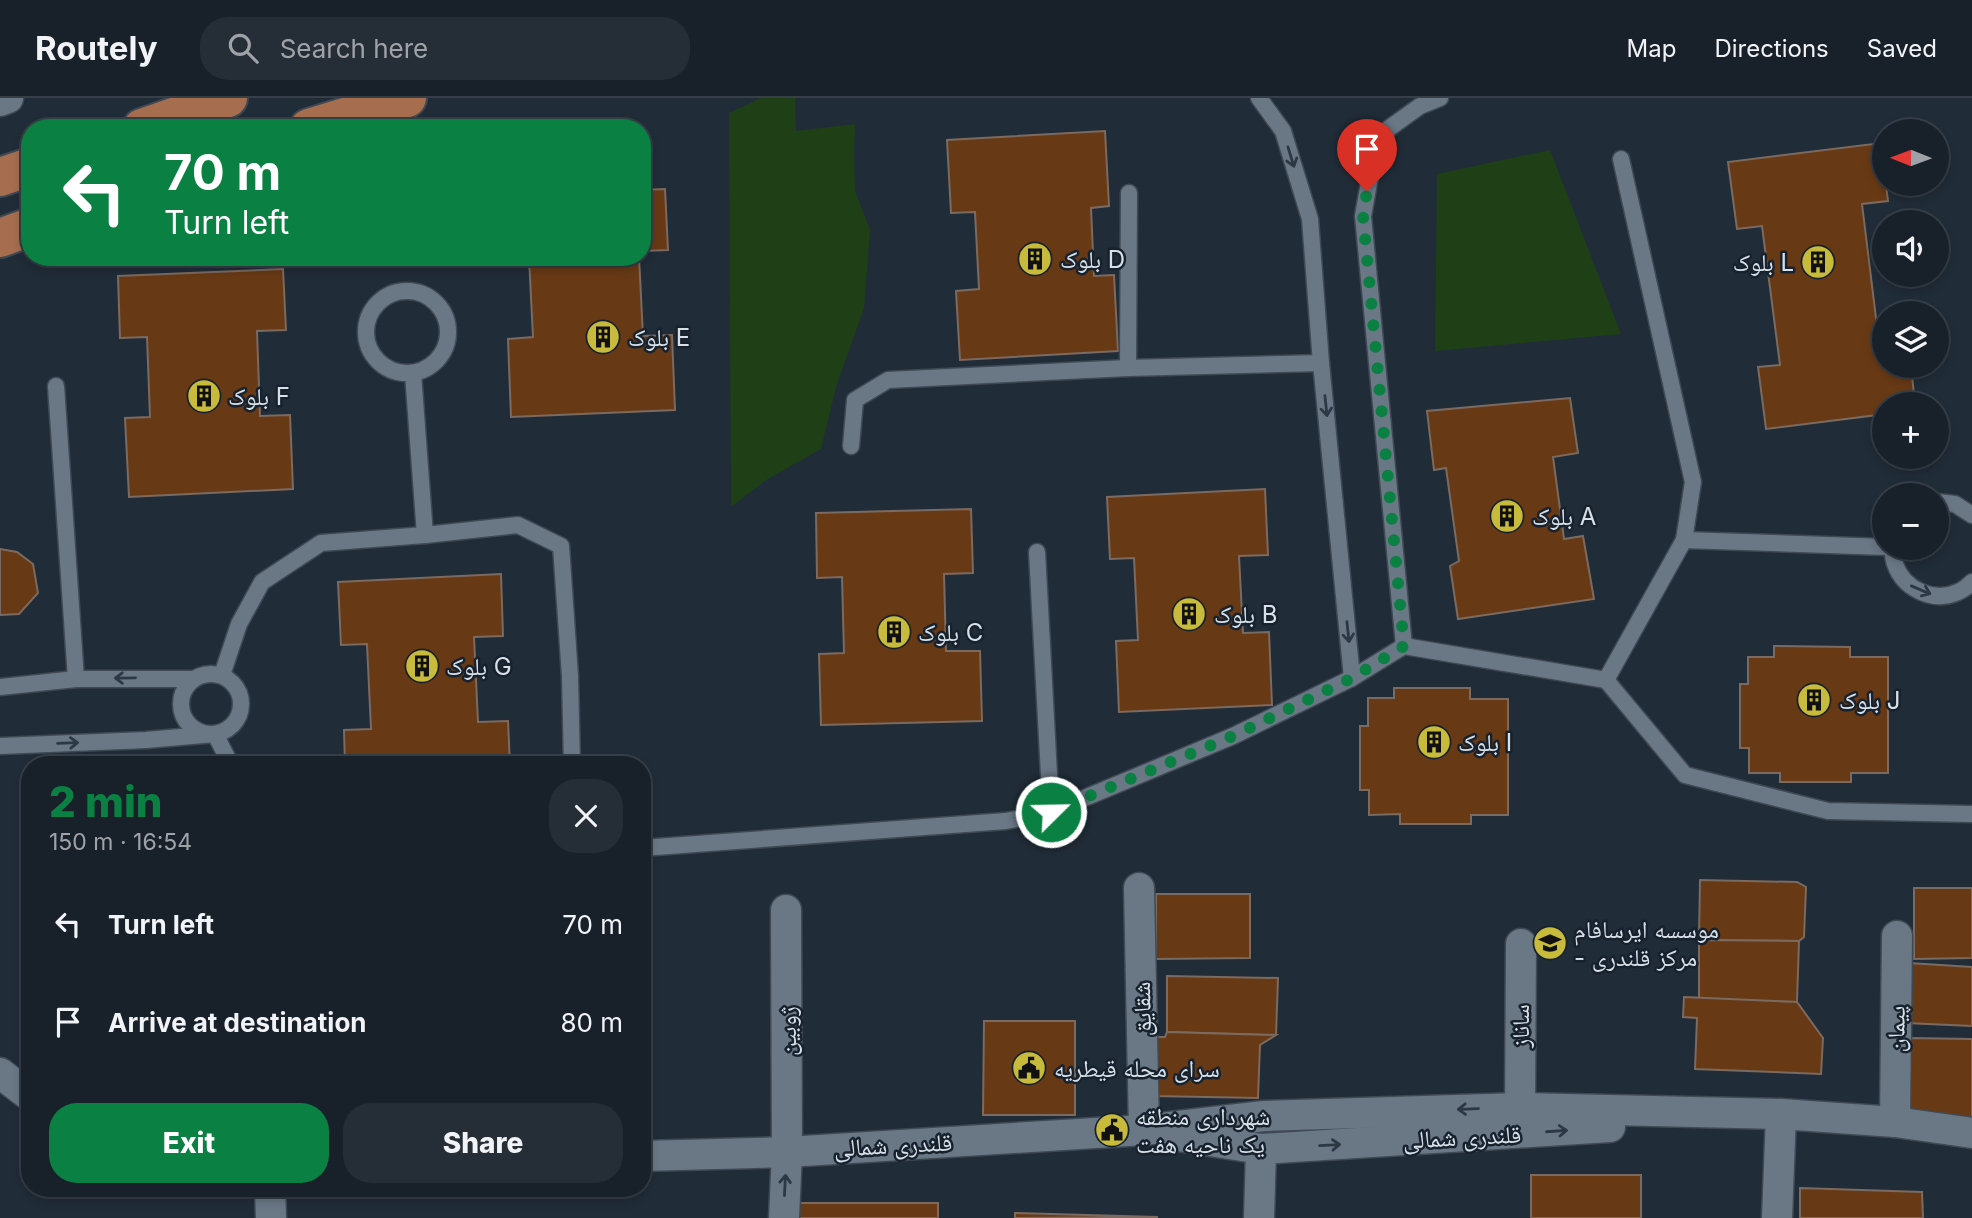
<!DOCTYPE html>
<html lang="en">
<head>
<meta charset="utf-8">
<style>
  :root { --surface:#18212a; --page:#252e36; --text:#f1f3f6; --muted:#9fa3a8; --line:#363e47; --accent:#0b8043 }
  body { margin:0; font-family:Inter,"Noto Naskh Arabic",sans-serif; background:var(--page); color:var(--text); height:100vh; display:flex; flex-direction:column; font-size:26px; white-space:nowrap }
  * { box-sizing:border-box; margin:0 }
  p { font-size:23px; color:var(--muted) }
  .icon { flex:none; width:38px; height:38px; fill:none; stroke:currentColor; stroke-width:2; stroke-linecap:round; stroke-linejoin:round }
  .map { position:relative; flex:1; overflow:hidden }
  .panel { position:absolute; left:21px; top:658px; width:630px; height:441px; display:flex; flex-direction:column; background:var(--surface); border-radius:28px; box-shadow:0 4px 10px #0003,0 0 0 2px var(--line) }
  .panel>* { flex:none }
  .banner { position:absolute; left:21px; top:21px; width:630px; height:147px; border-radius:28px; box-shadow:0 4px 10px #0003,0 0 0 2px var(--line); background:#0b8043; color:#fff; overflow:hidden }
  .needle { width:46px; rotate:271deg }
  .buttons { position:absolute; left:1872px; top:21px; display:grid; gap:14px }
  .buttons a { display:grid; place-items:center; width:77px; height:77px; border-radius:50%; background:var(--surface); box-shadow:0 4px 10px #0003,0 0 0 2px var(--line); font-size:35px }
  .pin { position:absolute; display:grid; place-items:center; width:60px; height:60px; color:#fff; margin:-72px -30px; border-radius:50% 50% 50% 0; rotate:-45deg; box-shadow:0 0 7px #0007 }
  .pin .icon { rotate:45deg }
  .me { position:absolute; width:77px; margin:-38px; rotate:67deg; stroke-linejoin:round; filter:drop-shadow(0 0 5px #0008) }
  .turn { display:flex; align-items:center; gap:24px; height:147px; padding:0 28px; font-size:32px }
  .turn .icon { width:91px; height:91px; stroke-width:2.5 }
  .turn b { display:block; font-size:49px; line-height:60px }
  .round { display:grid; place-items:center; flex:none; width:74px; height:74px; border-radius:28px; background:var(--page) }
  .headline { display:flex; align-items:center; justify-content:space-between; height:119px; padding:0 28px }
  h1 { font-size:42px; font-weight:800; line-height:52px; color:var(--accent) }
  .cta { display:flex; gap:14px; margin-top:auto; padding:14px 28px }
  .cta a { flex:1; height:80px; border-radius:28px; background:var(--accent); color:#fff; font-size:28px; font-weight:800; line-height:80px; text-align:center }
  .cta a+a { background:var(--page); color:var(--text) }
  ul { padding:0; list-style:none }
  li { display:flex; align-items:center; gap:21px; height:98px; padding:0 28px }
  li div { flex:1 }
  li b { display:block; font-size:26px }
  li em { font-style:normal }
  header { display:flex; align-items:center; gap:42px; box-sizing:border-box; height:98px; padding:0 35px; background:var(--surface); border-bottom:2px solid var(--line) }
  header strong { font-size:33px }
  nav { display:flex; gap:38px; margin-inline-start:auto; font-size:24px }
  .search { width:490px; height:63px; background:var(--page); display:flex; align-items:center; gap:18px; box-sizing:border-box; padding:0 24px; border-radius:28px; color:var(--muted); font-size:26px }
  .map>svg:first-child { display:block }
  .green { fill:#1f4017 }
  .building { fill:#683915; stroke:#7b6a5f; stroke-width:2 }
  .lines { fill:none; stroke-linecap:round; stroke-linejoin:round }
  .lane-casing { stroke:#3f4953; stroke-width:19 }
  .street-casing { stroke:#3f4953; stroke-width:33 }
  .primary-casing { stroke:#3f4953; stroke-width:42 }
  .lane { stroke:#6a7886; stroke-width:16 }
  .street { stroke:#6a7886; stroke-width:30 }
  .primary { stroke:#a66e4f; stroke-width:38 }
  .oneway { stroke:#2c3844 }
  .route { stroke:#0b8043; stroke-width:12; stroke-dasharray:0 21.6 }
  .labels { text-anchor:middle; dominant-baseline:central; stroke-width:5; stroke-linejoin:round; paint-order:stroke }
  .poi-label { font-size:24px; fill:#d8e0e7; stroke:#17222e; text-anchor:start }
  .street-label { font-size:24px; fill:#d8e0e7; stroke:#17222e }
</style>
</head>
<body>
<header>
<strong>Routely</strong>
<div class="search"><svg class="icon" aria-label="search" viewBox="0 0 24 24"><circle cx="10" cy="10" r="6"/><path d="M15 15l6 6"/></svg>Search here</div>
<nav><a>Map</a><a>Directions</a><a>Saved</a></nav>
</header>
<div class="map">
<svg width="1972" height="1120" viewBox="0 0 1972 1120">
  <rect width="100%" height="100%" fill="#202c38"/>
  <g class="green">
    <polygon points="761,0 795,0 796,33 855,26 854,56 855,93 870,132 864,210 836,289 821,351 766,382 731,409 729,15"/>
    <polygon points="1550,52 1621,236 1435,253 1437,76"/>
  </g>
  <g class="building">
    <polygon points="1105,33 1109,108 1091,110 1094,178 1114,177 1118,253 960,262 956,193 979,191 975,114 951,115 947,42"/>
    <polygon points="1881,45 1888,103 1862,106 1881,261 1885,260 1885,268 1911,268 1915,306 1885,306 1885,316 1766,331 1758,269 1780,267 1762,128 1737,131 1728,64"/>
    <polygon points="665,91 668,152 642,153 642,92"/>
    <polygon points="503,159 639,159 643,238 672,237 675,312 511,319 508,241 533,239 529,160"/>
    <polygon points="283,171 286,232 257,233 260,318 290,317 293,391 129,399 125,320 150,319 147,239 120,240 118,178"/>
    <polygon points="1570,300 1578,355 1553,359 1564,441 1583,438 1594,501 1458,521 1450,468 1459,463 1446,370 1434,372 1427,313"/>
    <polygon points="1265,391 1268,457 1239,458 1243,535 1269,534 1272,607 1119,614 1116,543 1138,542 1134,460 1110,461 1107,399"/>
    <polygon points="971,411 973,475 944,476 946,553 980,553 982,623 821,627 819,556 844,555 842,479 817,480 816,415"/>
    <polygon points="0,451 17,454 33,466 38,495 19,516 0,517"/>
    <polygon points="501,476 503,538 474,539 478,624 508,623 510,667 345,667 344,632 371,631 367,546 341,547 338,484"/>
    <polygon points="1774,548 1850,549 1850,559 1888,559 1888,675 1851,675 1851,684 1780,684 1780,675 1749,675 1749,650 1740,650 1740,586 1748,586 1748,559 1774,559"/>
    <polygon points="1394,590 1470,590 1470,601 1508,601 1508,717 1471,717 1471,726 1400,726 1400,716 1369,717 1369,692 1360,692 1360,628 1368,628 1368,600 1394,600"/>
    <polygon points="1700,782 1797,784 1806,789 1804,839 1799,843 1699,842"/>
    <polygon points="1914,790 1972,790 1972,860 1914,861"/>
    <polygon points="1156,796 1250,796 1250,860 1156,861"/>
    <polygon points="1699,842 1799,843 1797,904 1699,901"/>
    <polygon points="1909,865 1972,869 1972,928 1906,925"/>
    <polygon points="1167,878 1278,880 1276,937 1167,934"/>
    <polygon points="1684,899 1797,904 1823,940 1821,976 1695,971 1697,920 1683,919"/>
    <polygon points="984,923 1075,923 1075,1017 983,1017"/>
    <polygon points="1167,934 1276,937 1260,947 1258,1000 1153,998 1154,939 1165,939"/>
    <polygon points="1909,940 1972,941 1972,1024 1908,1022"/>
    <rect x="1531" y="1077" width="110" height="43"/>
    <polygon points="1800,1090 1922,1094 1923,1120 1800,1120"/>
    <rect x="796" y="1105" width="142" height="15"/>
    <polygon points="1015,1115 1158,1119 1015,1120"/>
  </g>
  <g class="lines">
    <g class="lane-casing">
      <g id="lane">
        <polyline points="1259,0 1283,33 1310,121 1321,265 1352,580"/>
        <circle cx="407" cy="234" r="41"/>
        <polyline points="1128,270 1129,95"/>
        <polyline points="413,275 425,437"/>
        <polyline points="56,288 76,581"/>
        <polyline points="851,348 855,302 888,282 1128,270 1321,265"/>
        <polyline points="1937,404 1955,406 1972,417"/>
        <polyline points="1684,442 1885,449"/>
        <path d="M1892,450C1893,455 1893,461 1895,466C1904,492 1934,505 1958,494C1963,492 1968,488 1972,484"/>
        <polyline points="1037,454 1051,714"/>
        <polyline points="1404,548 1363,118 1372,68 1388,31 1420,8 1440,0"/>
        <circle cx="211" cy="606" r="30"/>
        <polyline points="222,577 239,526 262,484 321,445 425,437 518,427 561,448 570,578 572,667"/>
        <polyline points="1606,582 1684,442 1693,384 1621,61"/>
        <polyline points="1606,582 1685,677 1828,713 1972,716"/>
        <polyline points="0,589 76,581 193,581"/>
        <polyline points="0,648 146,642 215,636 231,667"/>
        <polyline points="642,750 1006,723 1051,714 1233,638 1352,580 1404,548 1606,582"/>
      </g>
    </g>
    <g class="street-casing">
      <g id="street">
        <polyline points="0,3 8,0"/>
        <polyline points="1139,790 1144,1032"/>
        <polyline points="0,975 30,998"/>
        <polyline points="1520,1010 1521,846"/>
        <polyline points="1895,1024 1897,838"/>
        <polyline points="1178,1038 1261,1051 1610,1029"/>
        <polyline points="642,1058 787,1054 1144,1032 1264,1018 1520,1010 1781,1016 1895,1024 1972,1035"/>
        <polyline points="270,1090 271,1120"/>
        <polyline points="784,1120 787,1054 786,812"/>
        <polyline points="1259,1120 1261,1051"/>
        <polyline points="1777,1120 1781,1016"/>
      </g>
    </g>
    <g class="primary-casing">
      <g id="primary">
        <polyline points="142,30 228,0"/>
        <polyline points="309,30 407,0"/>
        <polyline points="0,79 30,69"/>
        <polyline points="0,140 30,129"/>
      </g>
    </g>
    <use href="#lane" class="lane"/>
    <use href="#street" class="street"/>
    <use href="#primary" class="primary"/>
  </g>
  <defs><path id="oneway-shaft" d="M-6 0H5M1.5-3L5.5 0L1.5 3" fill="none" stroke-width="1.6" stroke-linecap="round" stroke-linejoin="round" transform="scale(1.75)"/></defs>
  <g class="oneway">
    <use href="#oneway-shaft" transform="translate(1291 59) rotate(73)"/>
    <use href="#oneway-shaft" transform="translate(1326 308) rotate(84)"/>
    <use href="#oneway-shaft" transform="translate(1921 492) rotate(23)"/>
    <use href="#oneway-shaft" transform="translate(1348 534) rotate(84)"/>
    <use href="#oneway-shaft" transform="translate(125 580) rotate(179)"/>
    <use href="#oneway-shaft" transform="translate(68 645) rotate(-2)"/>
    <use href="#oneway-shaft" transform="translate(1468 1011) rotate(178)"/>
    <use href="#oneway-shaft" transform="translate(1557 1033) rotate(-4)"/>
    <use href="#oneway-shaft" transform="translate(1330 1047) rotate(-3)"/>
    <use href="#oneway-shaft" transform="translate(785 1087) rotate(-87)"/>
  </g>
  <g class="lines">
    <polyline class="route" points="1051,714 1233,638 1352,580 1404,548 1363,118 1367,93"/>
  </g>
  <defs>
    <g id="building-disc" transform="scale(1.75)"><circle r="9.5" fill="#c8bb3b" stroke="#17222e"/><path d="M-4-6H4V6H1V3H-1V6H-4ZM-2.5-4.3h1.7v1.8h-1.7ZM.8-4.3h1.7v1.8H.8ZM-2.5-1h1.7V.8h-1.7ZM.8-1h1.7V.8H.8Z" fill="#111"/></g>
    <g id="school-disc" transform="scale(1.75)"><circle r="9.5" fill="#c8bb3b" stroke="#17222e"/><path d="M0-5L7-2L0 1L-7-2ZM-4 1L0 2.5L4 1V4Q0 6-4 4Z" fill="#111"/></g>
    <g id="civic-disc" transform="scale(1.75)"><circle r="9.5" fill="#c8bb3b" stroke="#17222e"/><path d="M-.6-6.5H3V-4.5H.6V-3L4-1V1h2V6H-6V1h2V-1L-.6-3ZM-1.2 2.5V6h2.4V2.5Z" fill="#111"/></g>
  </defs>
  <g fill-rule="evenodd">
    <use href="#building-disc" x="1035" y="161"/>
    <use href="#building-disc" x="1818" y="164"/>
    <use href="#building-disc" x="603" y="239"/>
    <use href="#building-disc" x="204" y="298"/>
    <use href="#building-disc" x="1507" y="418"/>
    <use href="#building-disc" x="1189" y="516"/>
    <use href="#building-disc" x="894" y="534"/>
    <use href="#building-disc" x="422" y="568"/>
    <use href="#building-disc" x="1814" y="602"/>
    <use href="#building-disc" x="1434" y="644"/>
    <use href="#school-disc" x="1550" y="845"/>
    <use href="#civic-disc" x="1029" y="970"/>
    <use href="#civic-disc" x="1112" y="1032"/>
  </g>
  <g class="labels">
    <g class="poi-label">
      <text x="1060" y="161">بلوک D</text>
      <text x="1794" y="164" text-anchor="end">بلوک L</text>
      <text x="628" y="239">بلوک E</text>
      <text x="228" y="298">بلوک F</text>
      <text x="1532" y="418">بلوک A</text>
      <text x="1214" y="516">بلوک B</text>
      <text x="918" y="534">بلوک C</text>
      <text x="446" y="568">بلوک G</text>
      <text x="1839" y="602">بلوک J</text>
      <text x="1458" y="644">بلوک I</text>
      <text x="1574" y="831">موسسه ایرسافام<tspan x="1574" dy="28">- مرکز قلندری</tspan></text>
      <text x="1054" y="970">سرای محله قیطریه</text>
      <text x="1136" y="1018">شهرداری منطقه<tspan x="1136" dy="28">یک ناحیه هفت</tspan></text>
    </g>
    <g class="street-label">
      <text transform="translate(1142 911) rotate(-91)">شقایق</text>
      <text transform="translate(1520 928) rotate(-90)">ساناز</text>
      <text transform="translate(1896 931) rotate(-89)">پیمان</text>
      <text transform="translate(787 933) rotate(-90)">ژوبین</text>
      <text transform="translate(1462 1039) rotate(-3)">قلندری شمالی</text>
      <text transform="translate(893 1047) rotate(-3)">قلندری شمالی</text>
    </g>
  </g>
</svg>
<div class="buttons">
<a><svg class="needle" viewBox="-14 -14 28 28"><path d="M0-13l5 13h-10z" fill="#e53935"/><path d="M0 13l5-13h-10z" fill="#9fa3a8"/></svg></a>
<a><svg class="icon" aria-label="sound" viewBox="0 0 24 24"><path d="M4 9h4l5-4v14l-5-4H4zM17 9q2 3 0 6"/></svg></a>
<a><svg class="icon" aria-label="layers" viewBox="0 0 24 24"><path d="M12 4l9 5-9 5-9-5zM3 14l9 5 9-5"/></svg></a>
<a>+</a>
<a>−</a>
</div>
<div class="pin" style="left:1367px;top:93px;background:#d93025"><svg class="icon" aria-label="arrive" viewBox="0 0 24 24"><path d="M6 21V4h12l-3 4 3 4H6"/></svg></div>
<svg class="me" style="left:1051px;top:714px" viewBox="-20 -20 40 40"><circle r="17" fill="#0b8043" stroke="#fff" stroke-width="3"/><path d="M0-11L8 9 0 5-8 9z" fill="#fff"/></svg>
<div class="banner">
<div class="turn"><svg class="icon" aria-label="left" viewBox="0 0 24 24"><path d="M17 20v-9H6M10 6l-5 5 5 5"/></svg><div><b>70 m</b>Turn left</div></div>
</div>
<section class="panel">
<div class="headline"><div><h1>2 min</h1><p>150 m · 16:54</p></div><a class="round"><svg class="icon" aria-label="close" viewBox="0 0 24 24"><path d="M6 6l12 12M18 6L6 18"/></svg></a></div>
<ul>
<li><svg class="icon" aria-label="left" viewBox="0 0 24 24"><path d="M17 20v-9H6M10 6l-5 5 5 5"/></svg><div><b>Turn left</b></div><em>70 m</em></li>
<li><svg class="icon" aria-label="arrive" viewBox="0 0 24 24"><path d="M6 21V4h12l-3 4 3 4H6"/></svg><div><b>Arrive at destination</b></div><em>80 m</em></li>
</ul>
<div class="cta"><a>Exit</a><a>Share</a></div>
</section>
</div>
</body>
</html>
